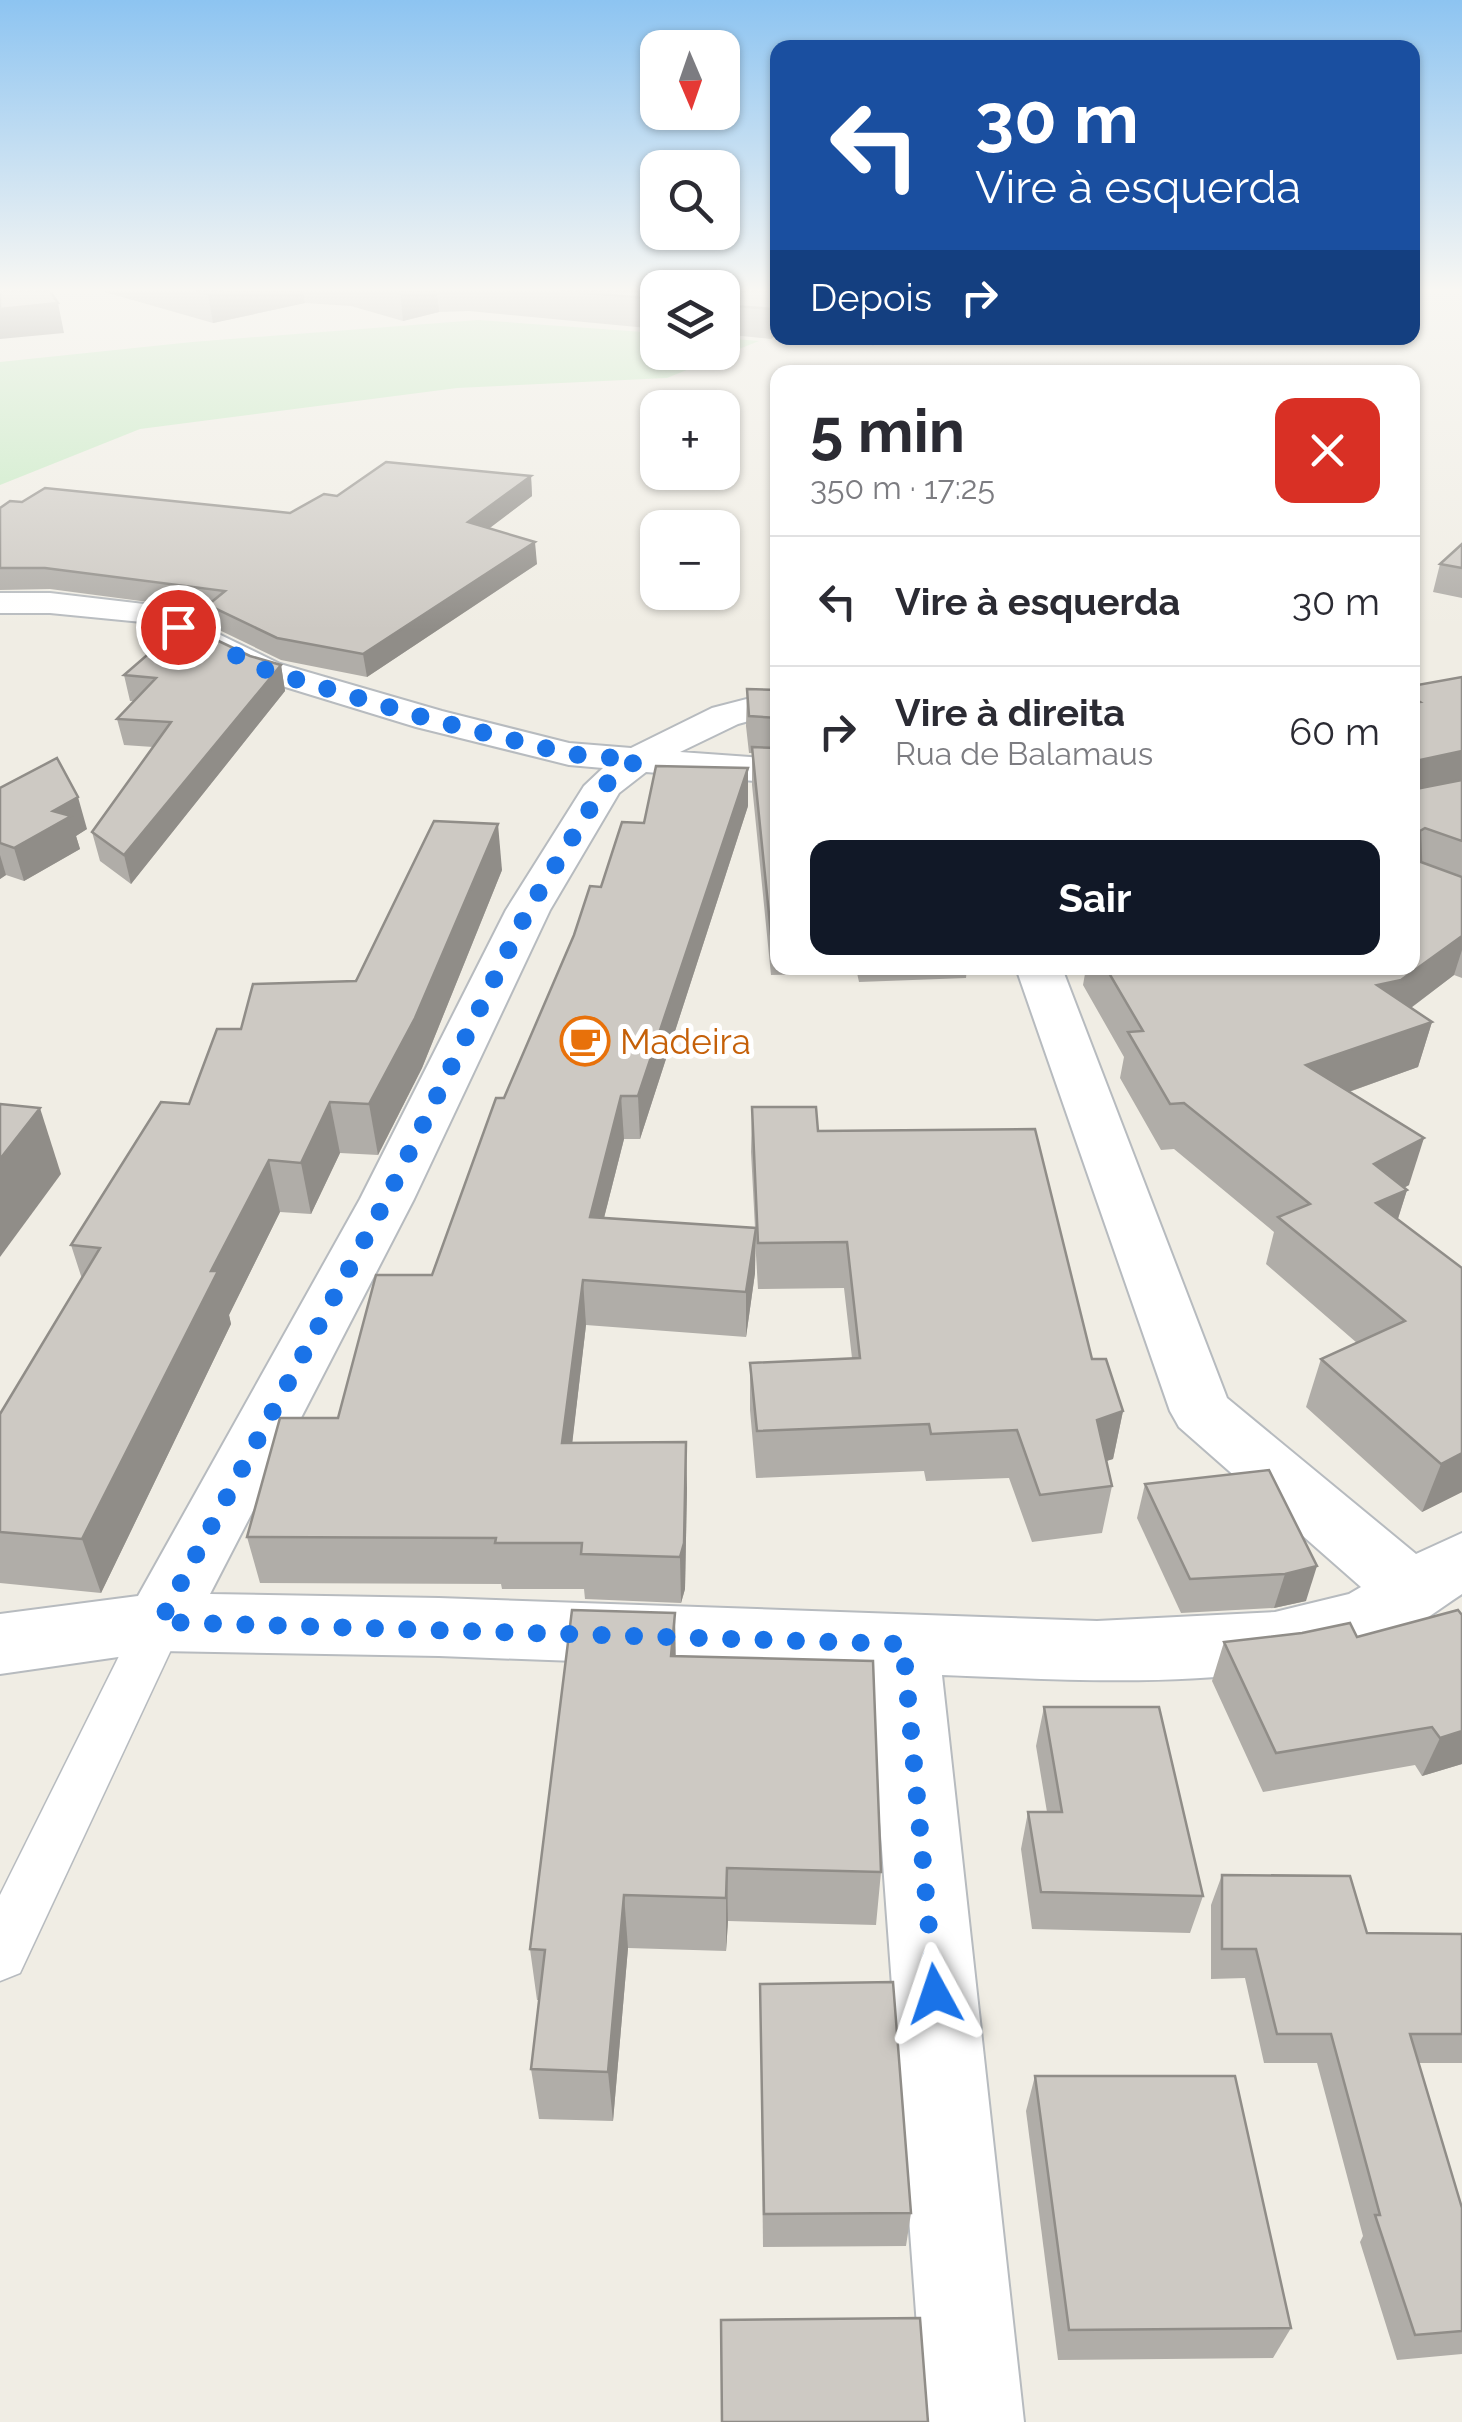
<!DOCTYPE html>
<html lang="pt">
<head>
<meta charset="utf-8">
<style>
  :root { --surface:#fff; --page:#f7f7f7; --text:#2b2b33; --muted:#7c7c81; --line:#e1e1e2; --accent:#111827 }
  body { margin:0; font-family:Raleway,sans-serif; background:var(--page); color:var(--text); height:100vh; display:flex; flex-direction:column; font-size:38px; white-space:nowrap }
  * { box-sizing:border-box; margin:0 }
  p { font-size:32px; color:var(--muted) }
  .icon { flex:none; width:55px; height:55px; fill:none; stroke:currentColor; stroke-width:2; stroke-linecap:round; stroke-linejoin:round }
  .map { position:relative; flex:1; overflow:hidden }
  .details { position:absolute; left:770px; top:365px; width:650px; height:610px; display:flex; flex-direction:column; background:var(--surface); border-radius:20px; box-shadow:0 2px 8px #0004 }
  .details>* { flex:none }
  .top-card { position:absolute; left:770px; top:40px; width:650px; height:305px; border-radius:20px; box-shadow:0 2px 8px #0004; background:#1a4fa0; color:#fff; overflow:hidden }
  .needle { width:65px; rotate:178deg }
  .controls { position:absolute; left:640px; top:30px; display:grid; gap:20px }
  .controls a { display:grid; place-items:center; width:100px; height:100px; border-radius:20px; background:var(--surface); box-shadow:0 2px 8px #0004; font-size:50px }
  .pin { position:absolute; display:grid; place-items:center; width:85px; height:85px; color:#fff; margin:-42px; border:5px solid #fff; border-radius:50%; box-shadow:0 2px 10px #0007 }
  .me { position:absolute; width:110px; margin:-55px; rotate:355deg; stroke-linejoin:round; filter:drop-shadow(0 0 8px #0008) }
  .turn { display:flex; align-items:center; gap:35px; height:210px; padding:0 40px; font-size:45px }
  .turn .icon { width:130px; height:130px; stroke-width:2.5 }
  .turn b { display:block; font-size:70px; line-height:85px }
  .then { display:flex; align-items:center; height:95px; padding:0 40px; background:#0003; gap:20px; font-size:38px }
  .round { display:grid; place-items:center; flex:none; width:105px; height:105px; border-radius:20px; background:var(--page) }
  .head { display:flex; align-items:center; justify-content:space-between; height:170px; padding:0 40px }
  h1 { font-size:60px; font-weight:700; line-height:75px }
  .button { display:flex; gap:20px; margin-top:auto; padding:20px 40px }
  .button a { flex:1; height:115px; border-radius:20px; background:var(--accent); color:#fff; font-size:40px; font-weight:700; line-height:115px; text-align:center }
  ul { padding:0; list-style:none }
  li { display:flex; align-items:center; gap:30px; height:130px; padding:0 40px; border-top:2px solid var(--line) }
  li div { flex:1 }
  li b { display:block; font-size:38px }
  li em { font-style:normal }
  .map>svg:first-child { display:block }
  .green { fill:#c2e9bf }
  .lines { fill:none; stroke-linecap:round; stroke-linejoin:round }
  .service-casing { stroke:#b7bbbf; stroke-width:3 }
  .minor-casing { stroke:#b7bbbf; stroke-width:4 }
  .service { fill:#fff; fill-rule:evenodd }
  .minor { fill:#fff; fill-rule:evenodd }
  .wall { fill:#b0ada8 }
  .shaded-wall { fill:#908d88 }
  .building { fill:#cdc9c3; stroke:#908d88; stroke-width:2.5 }
  .route { stroke:#1a73e8; stroke-width:18; stroke-dasharray:0 32.4 }
  .labels { text-anchor:middle; dominant-baseline:central; stroke-width:10; stroke-linejoin:round; paint-order:stroke }
  .food-label { font-size:35px; fill:#c56008; stroke:#fff; text-anchor:start }
</style>
</head>
<body>
<div class="map">
<svg width="1462" height="2422" viewBox="0 0 1462 2422">
  <rect width="100%" height="100%" fill="#f0ede4"/>
  <polygon class="green" points="478,320 657,333 658,352 722,352 723,338 759,341 667,378 457,388 140,429 0,485 0,362 192,342"/>
  <g class="lines">
    <g class="service-casing">
      <g id="service">
        <polygon points="883,338 873,344 865,339 866,338"/>
        <polygon points="160,1602 177,1608 184,1622 20,1973 0,1981 0,1895 143,1608"/>
      </g>
    </g>
    <g class="minor-casing">
      <path id="minor" d="M0,593H50L161,606L280,664L442,711L569,743L631,748L712,708L778,691V713L738,724L680,752L778,759V783L646,772L619,793L550,910L414,1199L210,1594L439,1598L1097,1621L1275,1612L1349,1594L1361,1587L1179,1427L1170,1411L1016,968H1062L1227,1398L1416,1554L1462,1533V1594C1439,1609 1416,1627 1391,1639C1268,1694 1075,1680 942,1675L1024,2422H924L869,1672L439,1656L160,1651L0,1674V1614L138,1596L360,1199L506,910L584,786L603,768L569,765L416,727L256,678L142,622L50,613H0Z"/>
    </g>
    <use href="#service" class="service"/>
    <use href="#minor" class="minor"/>
  </g>
  <g class="wall">
    <polygon points="101,291 658,291 658,329 469,311 439,312 403,321 351,306 305,303 213,323"/>
    <polygon points="722,291 778,291 771,339 722,334"/>
    <polygon points="531,476 532,496 489,528 537,564 367,677 281,660 213,627 209,610 50,589 0,590 0,508 290,513 337,496"/>
    <polygon points="1462,544 1462,598 1433,592 1440,564"/>
    <polygon points="250,656 281,665 285,691 131,884 100,861 92,832 153,747 124,745 117,719 134,701 130,701 124,675"/>
    <polygon points="1462,677 1462,978 1454,975 1411,1008 1432,1022 1418,1067 1349,1092 1409,1185 1404,1188 1407,1190 1398,1219 1462,1268 1462,1492 1422,1512 1306,1407 1321,1359 1357,1343 1266,1264 1274,1232 1174,1149 1161,1150 1120,1078 1124,1057 1083,985 1086,968 1412,968 1412,686"/>
    <polygon points="747,689 778,690 778,968 967,968 966,978 859,982 857,973 771,975 752,785 752,753 749,753 746,726"/>
    <polygon points="0,788 87,829 76,836 80,849 24,881 6,875 0,879"/>
    <polygon points="748,806 640,1139 624,1139 604,1218 755,1228 751,1152 752,1107 818,1131 1092,1359 1123,1411 1113,1459 1106,1461 1112,1486 1102,1533 1032,1542 1009,1478 926,1481 924,1471 756,1478 750,1410 750,1363 852,1358 844,1288 758,1289 755,1238 755,1273 746,1337 586,1325 572,1443 687,1488 685,1589 681,1603 585,1599 584,1589 502,1589 501,1584 260,1583 247,1537 338,1418 432,1275 504,1098 601,887"/>
    <polygon points="502,870 422,1068 378,1155 340,1153 311,1214 280,1212 229,1315 231,1324 101,1593 0,1583 0,1414 82,1279 71,1245 189,1104"/>
    <polygon points="1269,1470 1306,1601 1274,1608 1181,1613 1137,1518 1145,1484"/>
    <polygon points="1462,1615 1462,1764 1422,1776 1415,1765 1263,1792 1212,1681 1224,1642 1357,1637"/>
    <polygon points="676,1656 881,1872 876,1925 728,1921 726,1951 628,1948 613,2121 539,2119 531,2069 539,2000 537,2000 530,1949"/>
    <polygon points="1044,1707 1203,1896 1190,1933 1032,1929 1021,1849 1028,1812 1047,1812 1036,1746"/>
    <polygon points="1222,1875 1367,1933 1462,1934 1462,2063 1419,2063 1462,2208 1462,2354 1397,2360 1360,2242 1363,2236 1317,2063 1264,2063 1245,1978 1211,1979 1211,1905"/>
    <polygon points="760,1984 911,2213 906,2246 763,2247"/>
    <polygon points="1035,2076 1291,2328 1273,2358 1058,2360 1026,2111"/>
  </g>
  <g class="shaded-wall">
    <polygon points="223,291 303,291 305,303 213,323 208,294"/>
    <polygon points="400,291 437,291 439,312 403,321"/>
    <polygon points="58,303 64,333 0,339 0,309"/>
    <polygon points="778,304 778,334 771,339 772,309"/>
    <polygon points="531,476 532,496 470,543 468,522"/>
    <polygon points="535,542 537,564 367,677 363,654"/>
    <polygon points="281,665 285,691 131,884 124,855"/>
    <polygon points="1462,751 1462,789 1412,799 1420,760"/>
    <polygon points="748,768 748,806 640,1139 638,1096"/>
    <polygon points="78,797 87,829 76,836 80,849 24,881 14,848 53,811"/>
    <polygon points="498,824 502,870 422,1068 378,1155 369,1104"/>
    <polygon points="0,855 6,875 0,879"/>
    <polygon points="1462,936 1462,950 1454,975 1388,1025 1377,985"/>
    <polygon points="1432,1022 1418,1067 1295,1111 1306,1065"/>
    <polygon points="621,1096 624,1139 593,1261 590,1217"/>
    <polygon points="330,1102 340,1153 311,1214 301,1163"/>
    <polygon points="40,1108 61,1174 0,1257 0,1159"/>
    <polygon points="1424,1138 1409,1185 1359,1211 1374,1164"/>
    <polygon points="269,1160 280,1212 229,1315 231,1324 101,1593 82,1539 211,1271"/>
    <polygon points="1407,1190 1392,1237 1376,1203"/>
    <polygon points="756,1228 755,1273 746,1337 746,1292"/>
    <polygon points="583,1280 586,1325 567,1488 562,1443"/>
    <polygon points="1123,1411 1113,1459 1087,1467 1097,1420"/>
    <polygon points="686,1442 687,1488 685,1589 681,1603 680,1557"/>
    <polygon points="1462,1453 1462,1492 1422,1512 1441,1464"/>
    <polygon points="1317,1566 1306,1601 1274,1608 1285,1574"/>
    <polygon points="675,1613 676,1669 671,1656"/>
    <polygon points="1462,1731 1462,1764 1422,1776 1440,1738"/>
    <polygon points="727,1868 728,1921 726,1951 726,1898"/>
    <polygon points="624,1895 628,1948 613,2121 608,2072"/>
  </g>
  <g class="building">
    <polygon points="0,291 50,291 58,303 0,309"/>
    <polygon points="196,291 223,291 208,294"/>
    <polygon points="561,291 658,291 658,299"/>
    <polygon points="722,291 778,291 778,304 772,309 722,305"/>
    <polygon points="386,462 531,476 468,522 535,542 363,654 277,638 208,605 225,591 45,568 0,568 0,508 10,501 22,502 45,488 290,513 324,494 337,496"/>
    <polygon points="1462,544 1462,568 1440,564"/>
    <polygon points="183,624 250,656 281,665 124,855 92,832 171,722 117,719 156,678 124,675"/>
    <polygon points="1462,677 1462,751 1420,760 1421,788 1462,780 1462,841 1425,828 1420,831 1421,862 1462,877 1462,936 1401,980 1377,985 1432,1022 1306,1065 1424,1138 1374,1164 1407,1190 1376,1203 1462,1268 1462,1453 1441,1464 1321,1359 1405,1321 1278,1217 1310,1204 1184,1103 1170,1104 1128,1032 1143,1031 1106,968 1412,968 1412,703 1420,702 1412,697 1412,686"/>
    <polygon points="747,689 778,690 778,718 749,716"/>
    <polygon points="752,747 778,748 778,934 771,934"/>
    <polygon points="57,758 78,797 53,811 71,816 14,848 0,843 0,788"/>
    <polygon points="656,766 748,768 638,1096 621,1096 590,1217 756,1228 746,1292 583,1280 562,1443 686,1442 684,1543 680,1557 581,1554 582,1543 495,1543 496,1538 247,1537 280,1418 338,1418 376,1275 432,1275 496,1098 504,1098 574,935 590,886 601,887 622,822 644,823"/>
    <polygon points="434,821 498,824 415,1018 369,1104 330,1102 301,1163 269,1160 211,1271 218,1271 82,1539 0,1532 0,1414 100,1248 71,1245 161,1102 189,1104 217,1029 241,1029 253,984 356,981"/>
    <polygon points="0,1104 40,1108 0,1159"/>
    <polygon points="752,1107 816,1107 818,1131 1035,1129 1092,1359 1106,1359 1123,1411 1097,1420 1112,1486 1040,1495 1017,1430 931,1434 929,1424 757,1431 750,1363 860,1358 847,1242 758,1243"/>
    <polygon points="1269,1470 1317,1566 1285,1574 1190,1579 1145,1484"/>
    <polygon points="572,1610 675,1613 671,1656 873,1661 881,1872 727,1868 726,1898 624,1895 608,2072 531,2069 545,1950 530,1949"/>
    <polygon points="1458,1610 1462,1615 1462,1731 1440,1738 1432,1727 1276,1753 1224,1642 1302,1633 1350,1623 1357,1637"/>
    <polygon points="1044,1707 1159,1707 1203,1896 1041,1892 1028,1812 1062,1812"/>
    <polygon points="1222,1875 1350,1876 1367,1933 1462,1934 1462,2034 1410,2034 1462,2208 1462,2331 1415,2335 1375,2215 1380,2215 1331,2034 1277,2034 1256,1949 1222,1949"/>
    <polygon points="893,1982 911,2213 764,2214 760,1984"/>
    <polygon points="1035,2076 1235,2076 1291,2328 1069,2330"/>
    <polygon points="920,2318 928,2422 722,2422 721,2320"/>
  </g>
  <linearGradient id="sky" x2="0" y2="1"><stop stop-color="#8dc4f1"/><stop offset="0.46" stop-color="#f8f7f3"/><stop offset="1" stop-color="#f8f7f3" stop-opacity="0"/></linearGradient>
  <rect width="1462" height="630" fill="url(#sky)"/>
  <g class="lines">
    <polyline class="route" points="178,627 268,671 429,719 569,754 637,760 604,786 528,910 387,1198 160,1622 903,1644 935,1994"/>
  </g>
  <defs>
    <g id="cafe-ring" transform="scale(2.5)"><circle r="9.5" fill="#fff" stroke="#e8710a" stroke-width="1.5"/><path d="M-5.5-4.5H6V0H3Q3 3.5 0 3.5H-2.5Q-5.5 3.5-5.5 0ZM3-3.2v2h1.7v-2ZM-6 4.5H4V6H-6Z" fill="#e8710a"/></g>
  </defs>
  <g fill-rule="evenodd">
    <use href="#cafe-ring" x="585" y="1041"/>
  </g>
  <g class="labels">
    <g class="food-label">
      <text x="620" y="1041">Madeira</text>
    </g>
  </g>
</svg>
<div class="controls">
<a><svg class="needle" viewBox="-14 -14 28 28"><path d="M0-13l5 13h-10z" fill="#e53935"/><path d="M0 13l5-13h-10z" fill="#7c7c81"/></svg></a>
<a><svg class="icon" aria-label="search" viewBox="0 0 24 24"><circle cx="10" cy="10" r="6"/><path d="M15 15l6 6"/></svg></a>
<a><svg class="icon" aria-label="layers" viewBox="0 0 24 24"><path d="M12 4l9 5-9 5-9-5zM3 14l9 5 9-5"/></svg></a>
<a>+</a>
<a>−</a>
</div>
<div class="pin" style="left:178px;top:627px;background:#d93025"><svg class="icon" aria-label="arrive" viewBox="0 0 24 24"><path d="M6 21V4h12l-3 4 3 4H6"/></svg></div>
<svg class="me" style="left:935px;top:1994px" viewBox="-20 -20 40 40"><path d="M0-17L14 15 0 8-14 15z" fill="#1a73e8" stroke="#fff" stroke-width="4"/></svg>
<div class="top-card">
<div class="turn"><svg class="icon" aria-label="left" viewBox="0 0 24 24"><path d="M17 20v-9H6M10 6l-5 5 5 5"/></svg><div><b>30 m</b>Vire à esquerda</div></div>
<div class="then">Depois<svg class="icon" aria-label="right" viewBox="0 0 24 24"><path d="M7 20v-9h11M14 6l5 5-5 5"/></svg></div>
</div>
<section class="details">
<div class="head"><div><h1>5 min</h1><p>350 m · 17:25</p></div><a class="round" style="background:#d93025;color:#fff"><svg class="icon" aria-label="close" viewBox="0 0 24 24"><path d="M6 6l12 12M18 6L6 18"/></svg></a></div>
<ul>
<li><svg class="icon" aria-label="left" viewBox="0 0 24 24"><path d="M17 20v-9H6M10 6l-5 5 5 5"/></svg><div><b>Vire à esquerda</b></div><em>30 m</em></li>
<li><svg class="icon" aria-label="right" viewBox="0 0 24 24"><path d="M7 20v-9h11M14 6l5 5-5 5"/></svg><div><b>Vire à direita</b><p>Rua de Balamaus</p></div><em>60 m</em></li>
</ul>
<div class="button"><a>Sair</a></div>
</section>
</div>
</body>
</html>
